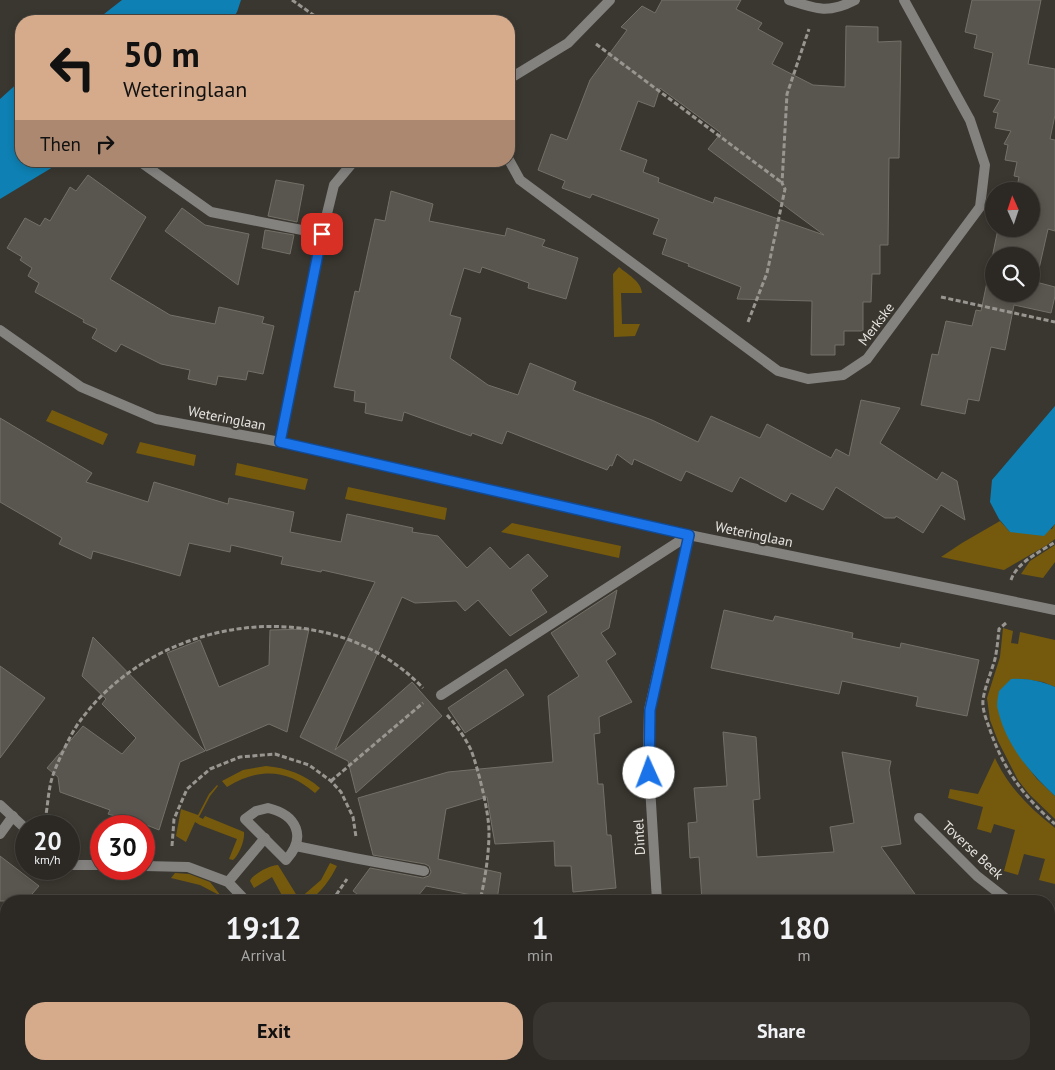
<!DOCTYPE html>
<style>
:root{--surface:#2c2924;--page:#383531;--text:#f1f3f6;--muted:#a6a6a6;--line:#484541;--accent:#d6ab8b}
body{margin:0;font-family:"PT Sans",sans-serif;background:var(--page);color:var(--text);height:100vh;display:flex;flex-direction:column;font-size:19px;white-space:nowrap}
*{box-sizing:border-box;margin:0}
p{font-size:16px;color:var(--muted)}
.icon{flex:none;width:28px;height:28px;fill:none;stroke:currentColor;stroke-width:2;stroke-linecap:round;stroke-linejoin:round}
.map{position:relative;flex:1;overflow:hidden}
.details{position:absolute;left:0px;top:895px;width:1055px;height:175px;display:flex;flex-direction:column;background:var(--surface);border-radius:20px 20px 0 0;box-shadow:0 2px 8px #0003,0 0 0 1px var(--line)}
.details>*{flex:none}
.banner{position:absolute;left:15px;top:15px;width:500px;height:152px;border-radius:20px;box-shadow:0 2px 8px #0003,0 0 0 1px var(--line);background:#d6ab8b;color:#111;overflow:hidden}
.needle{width:32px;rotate:357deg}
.tools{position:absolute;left:985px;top:182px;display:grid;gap:10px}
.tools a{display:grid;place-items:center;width:55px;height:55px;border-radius:50%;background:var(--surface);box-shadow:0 2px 8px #0003,0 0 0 1px var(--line);font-size:25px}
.speed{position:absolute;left:15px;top:815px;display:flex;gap:10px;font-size:25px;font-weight:700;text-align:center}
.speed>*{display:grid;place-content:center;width:65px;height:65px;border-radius:50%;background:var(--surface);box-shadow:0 2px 8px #0003,0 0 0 1px var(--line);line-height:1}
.speed small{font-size:12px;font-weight:400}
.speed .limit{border:8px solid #d22;background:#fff;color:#111}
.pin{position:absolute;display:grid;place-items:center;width:42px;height:42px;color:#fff;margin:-21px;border-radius:10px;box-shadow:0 2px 8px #0006}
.me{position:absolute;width:55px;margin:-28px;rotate:358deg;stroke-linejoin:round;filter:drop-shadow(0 0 4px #0008)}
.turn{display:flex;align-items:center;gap:18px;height:105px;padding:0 25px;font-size:22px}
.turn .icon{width:65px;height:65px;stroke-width:2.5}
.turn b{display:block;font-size:35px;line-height:42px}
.then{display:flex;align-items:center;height:48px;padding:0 25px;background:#0003;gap:10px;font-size:19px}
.eta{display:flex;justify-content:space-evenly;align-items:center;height:85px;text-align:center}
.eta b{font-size:30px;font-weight:600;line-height:35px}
.action{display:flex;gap:10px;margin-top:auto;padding:10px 25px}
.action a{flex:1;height:58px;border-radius:20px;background:var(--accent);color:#111;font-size:20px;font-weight:600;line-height:58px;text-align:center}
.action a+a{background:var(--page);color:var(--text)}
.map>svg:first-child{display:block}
</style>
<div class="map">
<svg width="1055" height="1070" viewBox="0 0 1055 1070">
<rect width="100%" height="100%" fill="#3a3730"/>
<path fill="#755a0d" d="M619 267C627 274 641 281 642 293H621L622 324H640L635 336 614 337 613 274Z
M52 410 108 434 103 445 46 421Z
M140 442 196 455 194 466 136 453Z
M237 463 308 479 305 490 235 475Z
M348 487 447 508 445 520 345 499Z
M1000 521 1010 532 1052 529 1055 524V539L1047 545 1004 570 941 557 962 543Z
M512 523 621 546 619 558 501 532Z
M1055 545V562L1043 578 1021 574 1030 561Z
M1003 628 1013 631 1011 643 1018 644 1020 632 1055 640V687L1043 682 1023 679V761L1037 779 1055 796V819L1029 794 1018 780 998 741 990 720 987 698 1000 657Z
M995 758C1008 787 1030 808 1055 828V884L1039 880 1045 859 1024 854 1018 875 1004 871 1015 830 994 824 991 833 977 829 983 807 948 798 950 789 978 794Z
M266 766C287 768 304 774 320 788L315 793C287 768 258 768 227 787L222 781 243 770Z
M217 785 218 786 210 796 199 817 203 819 205 816 244 832C245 840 239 855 233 860L229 859 237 839 200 825 195 822 186 842 176 836 181 809 198 815 209 794Z
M330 863 337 866C330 880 322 891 309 901H285L272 877 254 888 250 881C253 874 270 865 278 865L299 899 321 880Z
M175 873 189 874 210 882 221 896 200 885 171 878Z"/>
<path fill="#0e80b3" d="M122 0H241L237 12 231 21H95Z
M21 80V161H63L0 199V99Z
M1055 406V524L1044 536 1010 532 999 519 990 502 992 480Z
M1011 679C1027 678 1041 681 1055 687V796C1030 773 1006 745 998 710 996 705 998 697 999 691Z"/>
<path fill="#59564f" stroke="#737068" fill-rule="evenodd" d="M662 0H741L736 9 762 23 758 29 783 43 772 64 813 85 845 87 846 26 878 27V42L901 41 899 158H889L888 245H880V274H872L871 302H863V331H844V345H835V355H811L812 301 737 299 741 287 688 266 689 264 662 254 667 239 653 234 659 219 592 194 590 198 562 188 565 181 538 170 551 134 567 140 590 80 627 30 621 27 642 6 655 13ZM660 88 721 133 708 149 824 235 715 197 713 203 658 182 659 178 643 172 647 160 620 150 638 101 654 107Z
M972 0H1041L1028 64 1055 69V115L1050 139 1055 140V231L1048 229 1036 282 1055 287V296L1051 313 1014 305 1005 350 991 347 979 401 968 399 965 414 921 405 932 354 938 355 946 321 972 326 976 310 981 311 998 229H1031V191H1016L1019 177 1014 176 1017 162 1005 160 1008 145 1004 144 1011 131 995 128 998 113 993 112 1000 100 984 96 993 53 974 48 977 35 965 32ZM994 256H1031V294H994Z
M88 175 146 217 110 279 170 315 215 324 219 307 264 317 262 323 274 326 263 374 248 371 246 380 218 376 216 385 188 379 190 370 161 364 121 344 116 352 92 338 97 329 83 322 84 320 35 292 39 283 28 276 32 268 20 260 22 257 7 248 25 218 40 226 45 218 50 221 70 187 76 191Z
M276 180 304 185 297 222 268 216Z
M391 191 433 204 429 221 505 236 507 228 545 240 542 246 578 258 566 299 528 288 529 283 482 267 480 273 464 268 450 315 461 318 450 358 488 385 518 395 530 363 576 382 573 390 652 420 698 442 711 416 760 438 767 424 831 458 836 449 849 456 861 400 900 408 880 443 937 480 942 472 957 481 965 520 941 505 923 533 896 516 895 518H885L836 487 823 510 791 493 786 502 740 477 732 492 686 471 681 481 634 459 632 465 617 454 612 466 610 465 607 470 507 431 502 444 472 433 471 436 404 412 402 421 365 413 366 403 354 401 355 391 334 387 355 291 359 292 375 219 385 221Z
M182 208 205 225 249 234 238 285 165 231Z
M265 230 294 235 290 254 262 248Z
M0 418 92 473 86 482 148 502 154 482 228 504 229 498 294 512 290 532 341 542 347 514 413 528 412 532 438 536 467 568 490 547 510 569 528 554 548 576 531 590 547 612 510 636 478 600 465 611 456 601 415 603 402 597 335 750 412 682 442 716 356 793 348 761 300 737 375 582 322 570 321 572 281 564 283 557 231 545 230 552 189 543 180 576 93 551 91 559 59 544 62 538 0 502Z
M617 590 609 628 601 633 616 654 606 661 632 702 599 717 600 733 594 734 598 784H603L607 835H611L616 888 573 892 571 866H555L554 841 495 844 487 797 446 809 438 859 501 873 497 900 426 886 414 901H366L353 891 370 868 423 878 429 876 431 872 429 866 425 864 373 855 358 798 448 772 553 762 548 696 579 676 551 633Z
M724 610 773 621 775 616 853 633 852 638 900 648 901 643 979 660 967 716 916 706 918 697 842 681 839 694 711 668Z
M309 629 287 732 269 724 206 751 167 653 200 640 219 687 269 665 270 630Z
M93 637 205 751 180 762 159 830 149 826H111L115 816 108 814 110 810 60 792 58 777 47 768 83 726 122 754 136 738 102 704 106 699 82 676Z
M0 666 45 698 0 758Z
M506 669 524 695 465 733 448 708Z
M723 732 756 737 760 799 753 800 757 857 834 852 830 827 854 823 842 752 891 761 889 770 901 844 881 847 920 901H702L699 857 690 858 688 823 697 822 694 788 727 786Z
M0 856 39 886 26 901H0Z"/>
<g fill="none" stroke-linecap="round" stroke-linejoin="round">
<path stroke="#999691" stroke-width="3" stroke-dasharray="5 2.5" stroke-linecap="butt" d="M292 0 322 21
M596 44 781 182
M941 297 1055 322
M748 322 767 273 785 189 782 183 787 94 809 29
M1011 580C1017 562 1040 552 1055 542
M1006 623 999 629C998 639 997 650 995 659 991 673 985 686 983 700 982 710 987 721 990 730 1004 770 1023 796 1055 824
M447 715C456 725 465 737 471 750 478 768 489 812 489 832 489 855 485 879 480 901
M331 781 423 703
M45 820C48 806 48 789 53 775 57 763 72 731 80 721 157 615 329 590 423 688
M172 846 174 819 187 789 210 769 240 757 275 754 309 765 331 781 341 792 353 817 356 837
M332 901 347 879"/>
<path stroke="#84827f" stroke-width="10" d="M139 161 211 212 322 234
M441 695 689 535
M268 808C297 815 307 837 286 860L245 819 256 811Z
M0 834 13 816
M296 846 354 858 424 871"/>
<path stroke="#84827f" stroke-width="10" d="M789 0C816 9 828 14 855 0
M509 79 568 43 610 0
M509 160 520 180 778 371 808 379 843 375 867 359 980 207 985 165 970 120 904 0
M0 330 81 387 156 419 280 442 689 535 1055 610
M280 442 322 234 334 185 354 161
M0 805 26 829
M919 818 977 876 1009 901
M69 862 73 865H101
M144 866 188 867 228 882 246 901
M228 882 265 838
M657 901 648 754 649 710 689 535
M1049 931 1055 936
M1049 966 1055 960
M304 1064V1070
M707 1064 718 1070
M610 1070 614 1064
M977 1070 981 1064"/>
</g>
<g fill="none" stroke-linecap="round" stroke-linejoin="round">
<g stroke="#114b97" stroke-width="12">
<path id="route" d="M322 234 280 442 689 535 650 710 649 773"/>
</g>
<use href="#route" stroke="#1a73e8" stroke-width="9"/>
</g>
<g text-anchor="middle" stroke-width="4.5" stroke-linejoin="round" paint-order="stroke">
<g font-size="14" fill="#e7e5e1" stroke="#3a3730">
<text transform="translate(876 324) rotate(-53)" y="5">Merkske</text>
<text transform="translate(227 418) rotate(11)" y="5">Weteringlaan</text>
<text transform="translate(754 534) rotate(12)" y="5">Weteringlaan</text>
<text transform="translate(639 837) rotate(-93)" y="5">Dintel</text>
<text transform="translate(973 850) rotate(43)" y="5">Toverse Beek</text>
</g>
</g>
</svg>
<div class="tools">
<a><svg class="needle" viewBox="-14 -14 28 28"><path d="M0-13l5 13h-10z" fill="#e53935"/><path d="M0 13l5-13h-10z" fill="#a6a6a6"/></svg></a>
<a><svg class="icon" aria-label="search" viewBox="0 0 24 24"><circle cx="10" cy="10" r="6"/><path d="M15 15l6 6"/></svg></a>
</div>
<div class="speed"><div>20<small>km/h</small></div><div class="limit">30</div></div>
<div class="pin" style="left:322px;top:234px;background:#d93025"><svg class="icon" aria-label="arrive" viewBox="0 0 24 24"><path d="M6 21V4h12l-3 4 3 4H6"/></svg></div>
<svg class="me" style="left:649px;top:773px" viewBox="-20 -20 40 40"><circle r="19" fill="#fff"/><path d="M0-13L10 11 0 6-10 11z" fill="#1a73e8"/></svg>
<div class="banner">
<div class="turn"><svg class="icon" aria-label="left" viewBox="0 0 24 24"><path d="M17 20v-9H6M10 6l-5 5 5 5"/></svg><div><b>50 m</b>Weteringlaan</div></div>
<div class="then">Then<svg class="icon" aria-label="right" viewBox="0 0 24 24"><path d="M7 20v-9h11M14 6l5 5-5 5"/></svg></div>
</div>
<section class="details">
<div class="eta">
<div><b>19:12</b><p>Arrival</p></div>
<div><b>1</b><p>min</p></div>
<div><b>180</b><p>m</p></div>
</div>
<div class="action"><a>Exit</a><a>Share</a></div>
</section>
</div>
